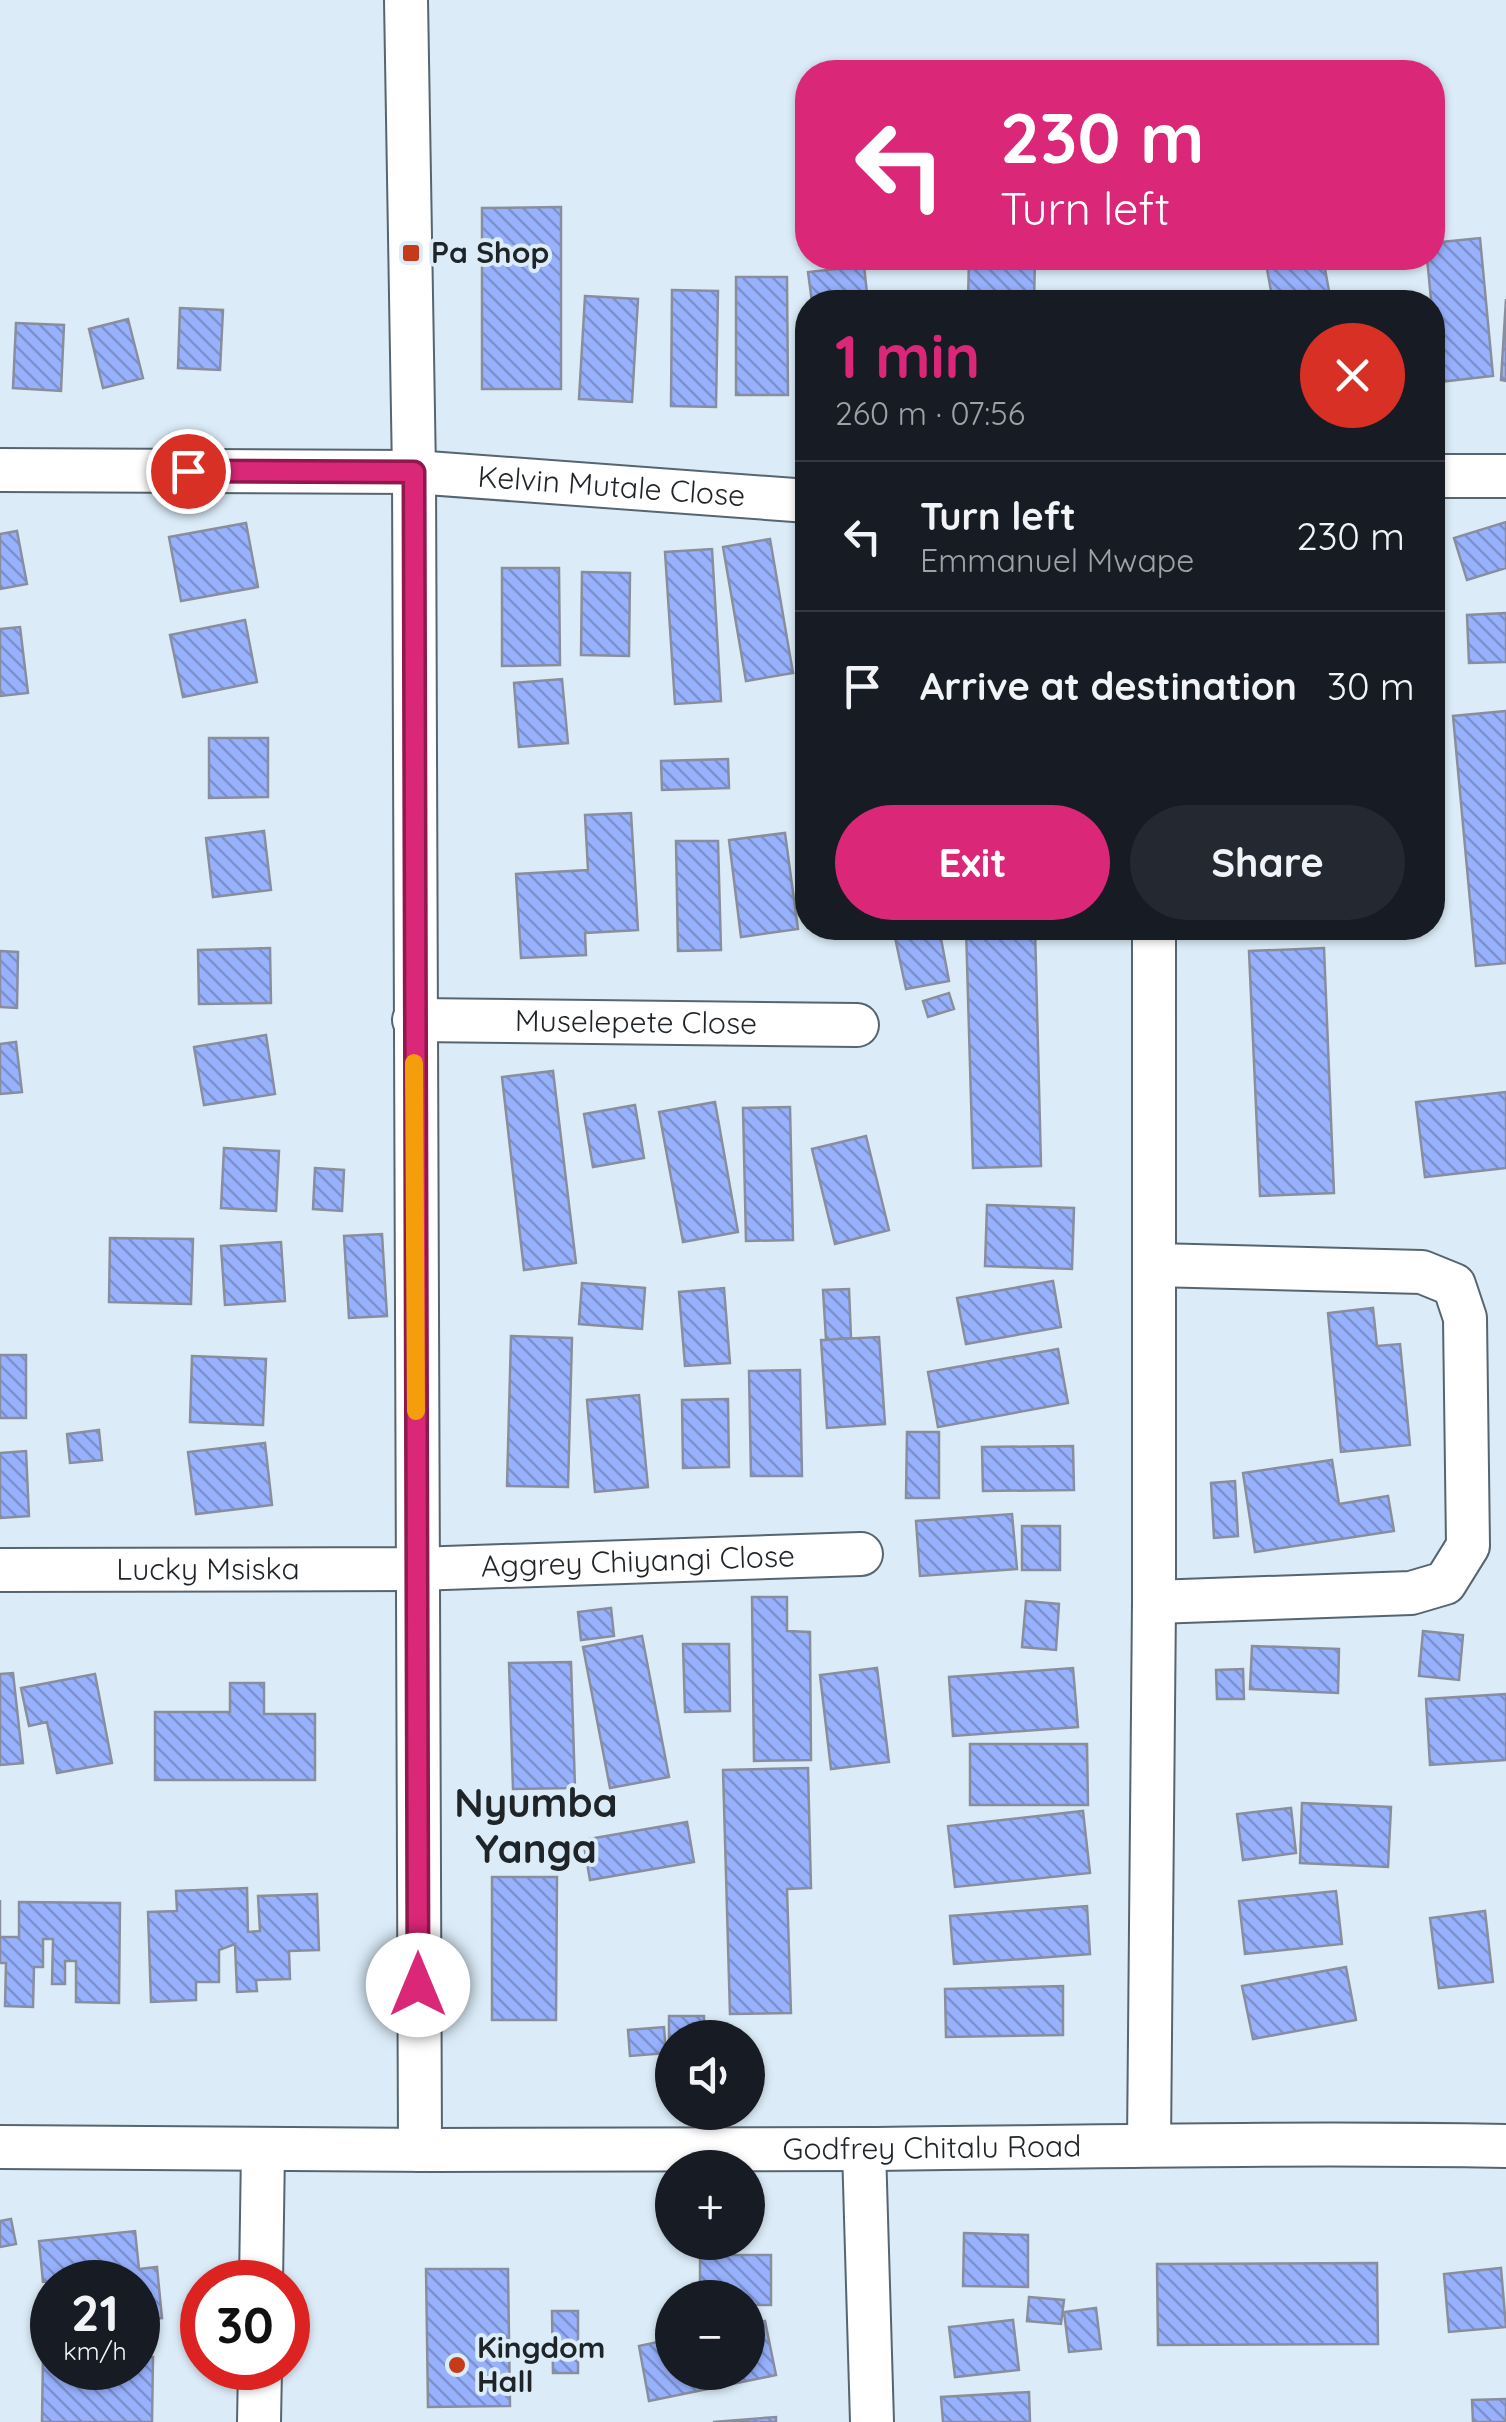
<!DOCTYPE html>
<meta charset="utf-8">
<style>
:root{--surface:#171b24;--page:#242831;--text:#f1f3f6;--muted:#9ea1a6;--line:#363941;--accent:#db2777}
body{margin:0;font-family:Quicksand,sans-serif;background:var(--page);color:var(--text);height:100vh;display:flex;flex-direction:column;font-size:38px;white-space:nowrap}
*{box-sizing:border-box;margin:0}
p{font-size:32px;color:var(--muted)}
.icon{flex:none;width:55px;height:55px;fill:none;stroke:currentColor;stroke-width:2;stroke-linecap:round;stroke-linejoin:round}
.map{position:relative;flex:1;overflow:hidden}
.side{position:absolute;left:795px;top:290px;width:650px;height:650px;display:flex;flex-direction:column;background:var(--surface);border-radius:40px;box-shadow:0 2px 8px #0004}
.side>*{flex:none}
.hud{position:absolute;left:795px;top:60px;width:650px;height:210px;border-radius:40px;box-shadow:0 2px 8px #0004;background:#db2777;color:#fff;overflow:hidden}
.buttons{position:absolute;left:655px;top:2020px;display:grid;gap:20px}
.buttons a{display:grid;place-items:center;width:110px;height:110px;border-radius:50%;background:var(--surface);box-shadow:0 2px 8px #0004;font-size:50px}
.speed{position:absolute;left:30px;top:2260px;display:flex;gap:20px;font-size:50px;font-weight:700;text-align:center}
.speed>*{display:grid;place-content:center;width:130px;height:130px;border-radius:50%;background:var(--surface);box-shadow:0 2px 8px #0004;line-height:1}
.speed small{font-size:25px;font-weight:400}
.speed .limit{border:15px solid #d22;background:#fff;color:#111}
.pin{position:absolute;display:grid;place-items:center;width:85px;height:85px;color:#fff;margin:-42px;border:5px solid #fff;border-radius:50%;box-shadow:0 2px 10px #0007}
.me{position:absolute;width:110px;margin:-55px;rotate:0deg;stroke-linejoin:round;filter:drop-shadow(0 0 8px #0008)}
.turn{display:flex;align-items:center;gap:35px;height:210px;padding:0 40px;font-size:45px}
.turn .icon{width:130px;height:130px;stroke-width:2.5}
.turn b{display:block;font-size:70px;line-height:85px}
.round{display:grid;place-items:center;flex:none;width:105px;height:105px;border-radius:52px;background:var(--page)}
.headline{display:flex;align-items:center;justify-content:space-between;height:170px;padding:0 40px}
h1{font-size:60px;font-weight:800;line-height:75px;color:var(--accent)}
.cta{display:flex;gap:20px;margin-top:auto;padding:20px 40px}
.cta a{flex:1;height:115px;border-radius:60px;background:var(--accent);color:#fff;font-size:40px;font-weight:800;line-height:115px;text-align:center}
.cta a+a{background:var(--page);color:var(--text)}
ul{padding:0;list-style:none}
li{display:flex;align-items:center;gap:30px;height:150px;padding:0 40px;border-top:2px solid var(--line)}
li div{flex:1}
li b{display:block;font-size:38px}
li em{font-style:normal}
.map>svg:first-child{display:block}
</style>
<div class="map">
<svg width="1506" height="2422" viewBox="0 0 1506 2422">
<defs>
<pattern id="building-back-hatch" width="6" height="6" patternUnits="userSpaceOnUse" patternTransform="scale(2.5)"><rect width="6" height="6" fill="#98b1fd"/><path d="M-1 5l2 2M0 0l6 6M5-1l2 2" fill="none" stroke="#7b90cd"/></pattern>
</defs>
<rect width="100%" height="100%" fill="#dbecf8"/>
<path fill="url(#building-back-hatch)" stroke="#898e9e" stroke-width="2.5" d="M561 207V389H482V208Z
M1480 238 1493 376 1439 382 1427 258H1432V243Z
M969 258H1035L1034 302H968Z
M1265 258H1323L1331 302H1273Z
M864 266 868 302H812L808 272Z
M736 277H787L788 395H736Z
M672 290 718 291 716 407 671 406Z
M1166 292 1168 302H1109V301Z
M1253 294 1254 302H1202V300Z
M585 296 638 299 632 402 579 399Z
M1506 299V381L1501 380Z
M180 308 223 310 220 370 178 368Z
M128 319 143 378 103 388 89 329Z
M16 323 64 325 61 391 13 388Z
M1506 522V568L1467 580 1454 538Z
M246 523 258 587 181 601 169 537Z
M17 531 27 584 0 589V534Z
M770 539 793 673 746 681 723 547Z
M712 549 721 701 675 704 665 552Z
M502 568H559L560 665 502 666Z
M582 572 630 573 629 656 581 655Z
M1506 613V662L1469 663 1467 615Z
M245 620 257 682 183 697 170 635Z
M20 627 28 693 0 696V629Z
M562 679 568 743 519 747 514 683Z
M1506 711V963L1476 966 1453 716Z
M209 738H268V797L209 798Z
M728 759 729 788 662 790 661 761Z
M631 813 638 930 585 933 586 955 521 958 516 874 588 870 585 815Z
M264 831 271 890 213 897 206 838Z
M785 833 798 929 741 937 729 840Z
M676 841H718L721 950 678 951Z
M893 928H939L949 981 906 989Z
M966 928H1035L1041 1166 973 1168Z
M270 948 271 1003 199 1004 198 950Z
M1324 948 1334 1193 1260 1196 1249 951Z
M0 951 18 952 17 1008 0 1007Z
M949 993 954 1009 928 1017 923 1001Z
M266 1035 275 1094 204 1105 194 1047Z
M16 1042 22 1092 0 1094V1044Z
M553 1071 576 1263 524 1270 502 1077Z
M1506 1092V1168L1425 1177 1416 1102Z
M715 1102 738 1232 683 1242 659 1112Z
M635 1105 644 1158 593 1167 584 1114Z
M790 1107 793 1240 746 1241 743 1108Z
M866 1136 889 1230 835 1244 812 1149Z
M224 1148 279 1151 276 1211 221 1208Z
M315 1168 344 1170 342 1211 313 1209Z
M987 1205 1074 1208 1072 1269 985 1266Z
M382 1234 387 1316 349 1318 344 1236Z
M110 1238 193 1239 191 1304 109 1302Z
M281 1242 285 1301 225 1305 221 1246Z
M1053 1281 1061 1327 966 1344 957 1298Z
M582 1283 645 1288 642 1329 579 1324Z
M724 1288 730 1363 685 1366 679 1292Z
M849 1289 851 1338 826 1340 823 1290Z
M1373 1308 1377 1346 1400 1344 1410 1445 1341 1452 1328 1313Z
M511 1336 572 1338 568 1487 507 1486Z
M879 1337 885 1424 827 1428 821 1340Z
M1058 1349 1068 1403 938 1427 928 1372Z
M0 1355H26V1418H0Z
M192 1356 266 1359 263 1425 190 1422Z
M800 1370 802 1476H751L749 1371Z
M639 1395 648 1487 595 1492 587 1400Z
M728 1399 729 1467 683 1468 682 1400Z
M99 1430 102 1460 70 1463 67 1434Z
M907 1432H939V1498H906Z
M265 1443 272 1505 196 1514 188 1452Z
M1073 1446 1074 1490 983 1491 982 1447Z
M26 1451 29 1516 0 1518V1453Z
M1332 1460 1339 1504 1388 1496 1394 1531 1255 1552 1243 1473Z
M1235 1481 1238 1536 1214 1538 1211 1483Z
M1012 1514 1017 1569 920 1576 916 1521Z
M1022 1526H1060V1570H1022Z
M752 1597H787V1631L810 1632 811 1760 754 1761Z
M1026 1601 1059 1604 1056 1650 1022 1647Z
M611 1608 614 1636 581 1640 578 1612Z
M1423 1631 1463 1635 1459 1680 1419 1676Z
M642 1636 669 1777 610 1788 583 1647Z
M683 1644H729L730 1711 685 1712Z
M1252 1646 1339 1649 1338 1693 1250 1689Z
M571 1662 575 1788 513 1789 509 1663Z
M877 1668 889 1762 831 1769 820 1675Z
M1073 1668 1078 1727 953 1736 949 1677Z
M1243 1669 1244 1699H1217L1216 1670Z
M13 1673 23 1763 0 1765V1674Z
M95 1674 112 1763 57 1773 47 1722 29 1726 21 1688Z
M230 1683H264V1714H315V1780H155V1712H230Z
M1506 1694V1760L1430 1765 1426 1699Z
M970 1744H1087L1088 1805H970Z
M808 1768 811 1888 787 1889 791 2013 730 2014 723 1770Z
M1302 1803 1391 1807 1388 1867 1300 1863Z
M1291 1808 1296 1853 1243 1860 1237 1814Z
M1083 1811 1090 1873 955 1887 948 1826Z
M687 1822 694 1862 590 1880 583 1840Z
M492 1877H557L556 2020H492Z
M247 1888 248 1932 260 1931 258 1896 317 1894 319 1950 289 1951 290 1979 256 1980 257 1991 237 1992 235 1944 219 1950V1982H196V2000L151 2002 148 1912 177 1911 176 1891Z
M1336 1891 1342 1944 1245 1954 1239 1901Z
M0 1900V1937H19V1902L120 1903 119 2003 76 2002V1961H65V1984H52L53 1939H43V1967H34L33 2007 5 2006 6 1963H0Z
M1087 1906 1090 1954 954 1964 950 1916Z
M1485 1911 1493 1982 1439 1988 1430 1918Z
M1346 1967 1356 2020 1253 2039 1242 1986Z
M1063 1986V2035L946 2037 945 1989Z
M669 2016H704V2038H672V2056H669Z
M664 2027 666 2053 630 2056 628 2030Z
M11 2219 16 2244 0 2247V2221Z
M135 2231 139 2269 157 2267 162 2318 138 2320V2282H70L69 2280 43 2282 39 2241Z
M964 2233 1028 2235V2287L963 2286Z
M700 2255H771V2305H748V2298H700Z
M1377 2263 1378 2344 1158 2345 1157 2264Z
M1501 2268 1506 2327 1449 2332 1444 2274Z
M426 2269H508L510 2406 428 2407Z
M1029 2297 1064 2300 1061 2324 1027 2321Z
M1096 2308 1101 2349 1069 2352 1064 2312Z
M552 2311H578V2373H553Z
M1013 2320 1019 2370 955 2377 949 2327Z
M765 2321 776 2375 649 2401 639 2346 672 2339V2372H748V2324Z
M43 2356H52V2368H138V2357H153L152 2422H42Z
M1029 2392 1030 2422H943L941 2397Z
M1506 2399V2422H1473L1472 2400Z
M776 2417V2422H713Z"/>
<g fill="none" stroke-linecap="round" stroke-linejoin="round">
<g stroke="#576570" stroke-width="46">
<g id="minor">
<path d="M406 0 414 472 420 2150"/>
<path id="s1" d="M0 470 414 472 808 501"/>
<path d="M1432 476H1506"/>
<path id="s2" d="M414 1020 857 1025"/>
<path id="s3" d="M0 1570 416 1569 861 1554"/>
<path d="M1154 1602 1411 1593 1445 1583 1468 1546 1465 1318 1454 1285 1422 1272 1155 1265"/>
<path d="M1149 2145 1154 1602V928"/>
<path id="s4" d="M0 2147C288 2150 575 2151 863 2149 1077 2147 1291 2142 1506 2146"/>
<path d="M864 2149 872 2422"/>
<path d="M261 2282 263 2150"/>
<path d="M259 2422 260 2368"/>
</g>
</g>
<use href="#minor" stroke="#fff" stroke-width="42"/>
</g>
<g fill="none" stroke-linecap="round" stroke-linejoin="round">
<g stroke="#8e194d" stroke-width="25">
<path id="route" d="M188 471 414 472 418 1985"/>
</g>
<use href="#route" stroke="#db2777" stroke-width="18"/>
<path stroke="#f59e0b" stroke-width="18" d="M414 1063 416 1411"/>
</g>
<g fill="#c53b1a" stroke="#dbecf8" stroke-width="4">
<rect x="401" y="243" width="20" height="20" rx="5"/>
<circle cx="457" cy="2365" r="10"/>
</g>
<g text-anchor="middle" stroke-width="8" stroke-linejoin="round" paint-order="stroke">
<g font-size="30" font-weight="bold" fill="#1e2428" stroke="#dbecf8" text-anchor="start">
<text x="431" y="263">Pa Shop</text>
<text x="477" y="2358">Kingdom<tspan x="477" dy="34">Hall</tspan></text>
</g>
<g font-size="30" fill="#1e2428" stroke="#dbecf8">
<text dy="10" stroke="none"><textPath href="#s1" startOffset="612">Kelvin Mutale Close</textPath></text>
<text dy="10" stroke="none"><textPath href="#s2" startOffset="222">Muselepete Close</textPath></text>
<text dy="10" stroke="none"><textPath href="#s3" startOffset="638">Aggrey Chiyangi Close</textPath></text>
<text dy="10" stroke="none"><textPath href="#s3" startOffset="208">Lucky Msiska</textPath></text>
<text dy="10" stroke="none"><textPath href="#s4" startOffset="932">Godfrey Chitalu Road</textPath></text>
</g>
<g font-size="40" font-weight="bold" fill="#1e2428" stroke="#dbecf8">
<text x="536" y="1817">Nyumba<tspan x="536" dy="46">Yanga</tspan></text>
</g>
</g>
</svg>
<div class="buttons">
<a><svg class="icon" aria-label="sound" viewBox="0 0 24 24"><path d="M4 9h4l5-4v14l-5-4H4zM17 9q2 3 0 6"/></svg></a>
<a>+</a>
<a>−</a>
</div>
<div class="speed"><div>21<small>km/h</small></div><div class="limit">30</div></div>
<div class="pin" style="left:188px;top:471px;background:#d93025"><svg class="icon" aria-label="arrive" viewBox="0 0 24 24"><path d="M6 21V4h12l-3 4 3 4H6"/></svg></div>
<svg class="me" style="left:418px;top:1985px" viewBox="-20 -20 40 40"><circle r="19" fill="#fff"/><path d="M0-13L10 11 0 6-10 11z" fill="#db2777"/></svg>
<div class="hud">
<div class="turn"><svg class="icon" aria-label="left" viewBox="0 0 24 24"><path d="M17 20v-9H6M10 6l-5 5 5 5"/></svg><div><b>230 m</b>Turn left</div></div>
</div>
<section class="side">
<div class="headline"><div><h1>1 min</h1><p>260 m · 07:56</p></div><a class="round" style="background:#d93025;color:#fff"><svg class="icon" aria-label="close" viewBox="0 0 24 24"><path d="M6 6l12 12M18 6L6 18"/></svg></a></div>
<ul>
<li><svg class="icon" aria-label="left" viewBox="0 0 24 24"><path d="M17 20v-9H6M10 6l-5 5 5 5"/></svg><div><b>Turn left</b><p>Emmanuel Mwape</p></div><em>230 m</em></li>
<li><svg class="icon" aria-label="arrive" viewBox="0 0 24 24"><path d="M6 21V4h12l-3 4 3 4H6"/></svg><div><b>Arrive at destination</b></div><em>30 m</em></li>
</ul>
<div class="cta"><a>Exit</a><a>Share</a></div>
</section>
</div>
